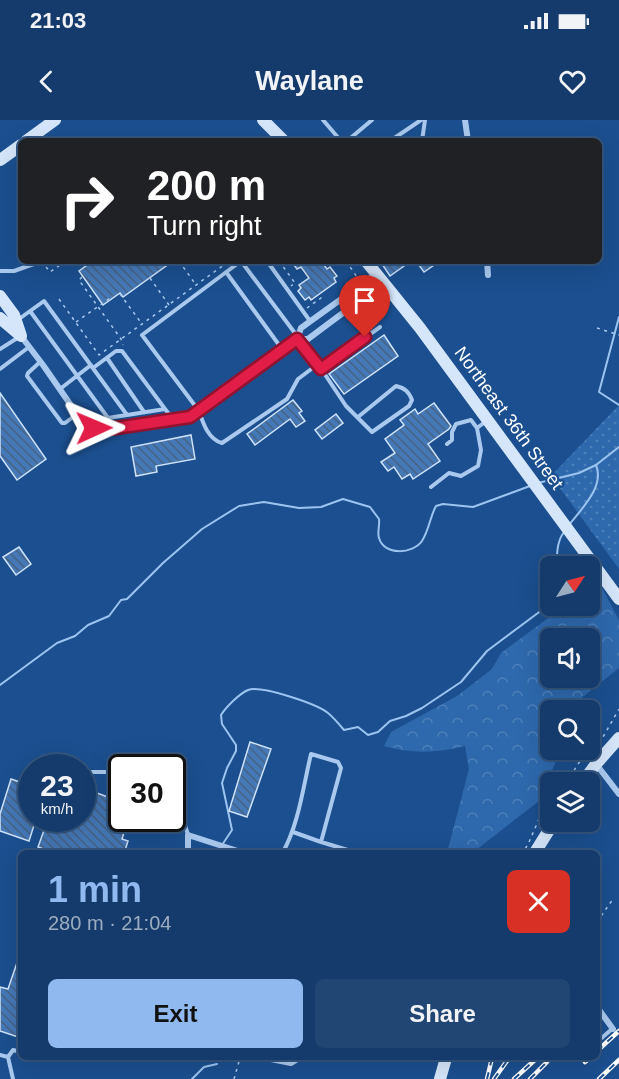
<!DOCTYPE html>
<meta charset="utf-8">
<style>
:root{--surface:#143b6b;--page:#214673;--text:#f1f3f6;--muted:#9dadc1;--line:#33557e;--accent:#90b9f0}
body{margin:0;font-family:Arial,sans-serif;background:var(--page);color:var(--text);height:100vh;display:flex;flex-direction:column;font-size:22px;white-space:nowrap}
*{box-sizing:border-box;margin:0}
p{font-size:20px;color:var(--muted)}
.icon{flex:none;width:33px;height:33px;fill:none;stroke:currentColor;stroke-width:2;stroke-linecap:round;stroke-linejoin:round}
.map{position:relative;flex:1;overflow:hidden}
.details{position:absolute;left:18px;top:730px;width:582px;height:210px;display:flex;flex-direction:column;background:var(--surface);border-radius:9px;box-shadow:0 6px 24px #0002,0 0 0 2px var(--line)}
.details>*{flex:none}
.guide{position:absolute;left:18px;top:18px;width:584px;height:126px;border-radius:9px;box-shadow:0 6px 24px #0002,0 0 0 2px var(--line);background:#202124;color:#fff;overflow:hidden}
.needle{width:39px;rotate:54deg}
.tools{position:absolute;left:540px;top:436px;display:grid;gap:12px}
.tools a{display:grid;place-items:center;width:60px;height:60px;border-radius:9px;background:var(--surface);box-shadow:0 6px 24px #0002,0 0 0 2px var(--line);font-size:30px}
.speed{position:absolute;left:18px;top:634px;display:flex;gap:12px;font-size:30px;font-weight:700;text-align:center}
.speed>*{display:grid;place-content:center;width:78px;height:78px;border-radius:50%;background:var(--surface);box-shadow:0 6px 24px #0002,0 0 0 2px var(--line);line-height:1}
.speed small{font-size:15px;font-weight:400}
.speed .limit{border:3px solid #111;border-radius:9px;background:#fff;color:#111}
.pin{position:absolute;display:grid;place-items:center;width:51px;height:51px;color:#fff;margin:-62px -26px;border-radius:50% 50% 50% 0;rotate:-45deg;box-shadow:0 0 6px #0007}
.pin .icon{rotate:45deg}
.me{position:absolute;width:66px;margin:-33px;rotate:89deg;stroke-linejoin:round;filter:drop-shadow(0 0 4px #0008)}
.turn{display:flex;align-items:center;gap:21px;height:126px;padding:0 30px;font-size:27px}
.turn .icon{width:78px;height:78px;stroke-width:2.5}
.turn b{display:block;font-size:42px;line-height:51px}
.round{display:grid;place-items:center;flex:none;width:63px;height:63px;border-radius:9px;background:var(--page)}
.head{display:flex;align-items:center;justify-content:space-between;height:102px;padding:0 30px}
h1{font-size:36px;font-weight:700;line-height:45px;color:var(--accent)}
.cta{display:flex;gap:12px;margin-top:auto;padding:12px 30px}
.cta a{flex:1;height:69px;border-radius:9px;background:var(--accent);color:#111;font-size:24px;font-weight:700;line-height:69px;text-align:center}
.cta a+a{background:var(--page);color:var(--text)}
.status{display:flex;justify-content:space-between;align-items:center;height:42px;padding:0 30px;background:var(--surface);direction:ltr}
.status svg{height:16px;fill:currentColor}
header{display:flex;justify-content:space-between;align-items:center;height:78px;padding:0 30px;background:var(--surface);font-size:27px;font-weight:700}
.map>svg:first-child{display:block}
</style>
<div class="status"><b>21:03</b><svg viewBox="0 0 49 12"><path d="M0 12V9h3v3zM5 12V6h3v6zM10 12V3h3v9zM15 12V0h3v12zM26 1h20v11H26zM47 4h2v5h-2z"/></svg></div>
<header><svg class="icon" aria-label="back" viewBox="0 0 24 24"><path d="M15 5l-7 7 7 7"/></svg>Waylane<svg class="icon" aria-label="heart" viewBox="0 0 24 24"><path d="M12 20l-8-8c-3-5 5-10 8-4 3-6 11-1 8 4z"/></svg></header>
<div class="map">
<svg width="619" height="959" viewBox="0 0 619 959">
<defs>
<pattern id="grass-dots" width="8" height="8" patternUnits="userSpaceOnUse" patternTransform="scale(1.5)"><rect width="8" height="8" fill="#2e69ad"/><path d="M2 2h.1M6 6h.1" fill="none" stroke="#4d80b9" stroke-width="1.8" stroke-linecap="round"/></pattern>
<pattern id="forest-crowns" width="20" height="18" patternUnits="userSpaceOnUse" patternTransform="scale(1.5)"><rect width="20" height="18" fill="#2e69ad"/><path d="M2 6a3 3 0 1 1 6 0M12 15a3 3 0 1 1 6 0" fill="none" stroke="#4d80b9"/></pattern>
<pattern id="building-back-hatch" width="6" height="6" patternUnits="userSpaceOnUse" patternTransform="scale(1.5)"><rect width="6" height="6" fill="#4478b7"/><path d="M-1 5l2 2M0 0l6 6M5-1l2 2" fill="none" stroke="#486282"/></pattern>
</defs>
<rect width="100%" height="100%" fill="#1b4f8f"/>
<path fill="url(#grass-dots)" d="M619 285V449L551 356Z"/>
<path fill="url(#forest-crowns)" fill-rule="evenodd" d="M590 451 602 468 619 500V548L565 591H550V630H556L557 639 539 681 476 730 469 733H447L469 649 465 626C437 633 412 634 384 626L391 612 457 576 492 549 501 533 555 493 560 486H590ZM550 519H590V558H550Z"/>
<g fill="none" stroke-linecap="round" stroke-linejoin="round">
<path stroke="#9cc4f0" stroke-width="2" d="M619 197 599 272 619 285
M538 363 579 353 596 345 619 327
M569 405C581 389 605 367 596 345
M558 447C556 436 557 421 564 412
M0 565 57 523 75 516 88 505 109 496 121 480 127 479 163 443 202 409 239 386 264 382 299 388 321 387 343 379 370 387 379 399C380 405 377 412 379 418 384 436 413 434 422 421 429 410 430 397 436 386L443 384 473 387 530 366
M218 734 220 728 232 710 222 663 227 648 236 631V625L222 604 221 595C226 587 239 574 248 570 261 565 317 584 328 593 334 598 339 604 344 610L358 607 368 615 378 612 390 601 406 596 422 588 461 562 487 531 550 484
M192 959 204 947 217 944"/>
</g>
<path fill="url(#building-back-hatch)" stroke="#cfe3fa" stroke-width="1.5" d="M93 141H173L123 177 120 173 103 185 79 151Z
M291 141H321L327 149 330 147 337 156 334 158 336 162 311 180 309 177 305 180 298 171 301 168 299 165 309 158 301 147 297 149Z
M380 141H411L390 156Z
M416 141H440L424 152Z
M384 215 398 236 344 274 329 254Z
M0 273 46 339 17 360 0 336Z
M293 280 302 291 299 293 305 301 296 307 290 299 255 325 247 314Z
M434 283 451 306 449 309 428 324 440 341 413 359 410 354 402 359 394 347 388 351 381 342 395 333 385 319 404 305 400 300 415 289 418 294Z
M336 294 343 303 322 319 315 310Z
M191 315 195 339 156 346 157 352 136 356 131 327Z
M19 427 31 444 16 455 3 437Z
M250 622 271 629 247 697 229 691Z
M11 659 32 666V699H36L29 721 0 711V694Z
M94 672 122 682V699H132L129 707 126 706 122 719 128 721 124 734H57L38 727 48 699H82V682L89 684Z
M20 834 21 865 17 878 21 879V918L0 911V867L8 869Z"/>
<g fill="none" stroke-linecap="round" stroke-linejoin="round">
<path stroke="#a9c9ee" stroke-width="1.5" stroke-dasharray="3 4.5" stroke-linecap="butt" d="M179 141 196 165
M279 141 295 163 291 166
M346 141 357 157
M46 147 50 152 66 141
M82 157 79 160 121 219 123 225
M150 158 169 185
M120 174 142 204
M59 179 99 235 228 142
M307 188 321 178 319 176
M76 202 113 176
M597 208 619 215
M566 663 580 641 599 624 619 589
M529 722 543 690 550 680
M521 734 527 726
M597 802 613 779
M234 959 240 938"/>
<path stroke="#a9c9ee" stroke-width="4" d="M323 0 341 21
M347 21 372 0
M390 21 421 0
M422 21 425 0
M241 141 142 215 199 291C203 303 208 319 222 323L287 279 298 259 318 244
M241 141 318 244 346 286 372 312 409 286 412 280C409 272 405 268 396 266L358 297
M267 141 310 201
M0 151H14L42 141
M226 152 282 229
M30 191 108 298 165 289 173 299
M19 199 44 181 127 295
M0 229 19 217
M107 238 144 292
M40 242 28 253 27 256 62 303H65L77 294
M93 248 116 231H122L165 289
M0 249 29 227
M321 249 380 207
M60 269 91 245
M447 324 452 320V312L456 304 471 300 477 308
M431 367 449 353 461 356 478 346 481 330 477 308 485 302
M48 643 62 648
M82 652H122
M172 655C188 670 181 683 184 701 185 706 187 711 188 715
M321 722 361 734
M282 734C299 704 303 667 311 634L338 642 341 648 321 722 293 712
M597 922 612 909
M0 935 8 937 13 959
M8 937 13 930 21 932
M38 938 46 940"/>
<path stroke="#a9c9ee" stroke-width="6" d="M465 0 468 21
M487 141 488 155
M21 216 43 245 77 294 95 308 109 309 191 297 297 219 301 208 376 154
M297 219H308L383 163
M596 644 619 674
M188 734V715L247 734
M597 887 613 909
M266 938 291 943 299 938"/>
<path stroke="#d6e6fa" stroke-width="12" d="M263 0 284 21
M26 21 55 0
M0 40 21 25
M366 141 420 208 619 479
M0 176 14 195 21 216
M0 198 21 216
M582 663 596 644 619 618
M534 734 554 702
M440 959 446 938"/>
<g stroke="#fff" stroke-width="4.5">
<path id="rail" d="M597 931 619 911
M585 942 590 938
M487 959 492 938
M494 959 509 938
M514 959 537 938
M530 959 547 942
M599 959 619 940"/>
</g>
<use href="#rail" stroke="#1b4f8f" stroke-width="2" stroke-dasharray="7" stroke-linecap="butt"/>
</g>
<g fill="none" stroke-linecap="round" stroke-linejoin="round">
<g stroke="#92132f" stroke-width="15">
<path id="route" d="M94 308 109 309 190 297 297 219 321 249 365 217"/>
</g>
<use href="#route" stroke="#e11d48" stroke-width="10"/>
</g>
<g text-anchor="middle" stroke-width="4.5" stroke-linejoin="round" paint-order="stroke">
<g font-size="18" fill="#fff" stroke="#1b4f8f">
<text transform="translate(509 298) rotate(54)" y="6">Northeast 36th Street</text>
</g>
</g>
</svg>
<div class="tools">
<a><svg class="needle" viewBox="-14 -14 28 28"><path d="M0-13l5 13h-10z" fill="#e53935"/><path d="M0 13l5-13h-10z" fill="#9dadc1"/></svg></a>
<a><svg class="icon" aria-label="sound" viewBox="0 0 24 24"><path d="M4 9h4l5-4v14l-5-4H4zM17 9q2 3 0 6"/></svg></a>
<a><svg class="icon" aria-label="search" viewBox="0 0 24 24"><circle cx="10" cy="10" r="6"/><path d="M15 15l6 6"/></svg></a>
<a><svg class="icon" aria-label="layers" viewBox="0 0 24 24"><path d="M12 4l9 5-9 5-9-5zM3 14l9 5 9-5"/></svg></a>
</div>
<div class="speed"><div>23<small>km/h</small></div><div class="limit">30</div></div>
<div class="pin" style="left:365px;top:217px;background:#d93025"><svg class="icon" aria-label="arrive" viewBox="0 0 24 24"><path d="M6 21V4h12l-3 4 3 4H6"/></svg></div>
<svg class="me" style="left:94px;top:308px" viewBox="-20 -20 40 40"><path d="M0-17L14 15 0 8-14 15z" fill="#e11d48" stroke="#fff" stroke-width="4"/></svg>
<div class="guide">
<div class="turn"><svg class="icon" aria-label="right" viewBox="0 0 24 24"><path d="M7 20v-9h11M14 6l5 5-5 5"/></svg><div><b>200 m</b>Turn right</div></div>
</div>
<section class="details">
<div class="head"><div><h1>1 min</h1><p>280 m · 21:04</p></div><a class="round" style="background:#d93025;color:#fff"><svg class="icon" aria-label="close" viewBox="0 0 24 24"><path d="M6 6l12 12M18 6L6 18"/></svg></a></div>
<div class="cta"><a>Exit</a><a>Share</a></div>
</section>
</div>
